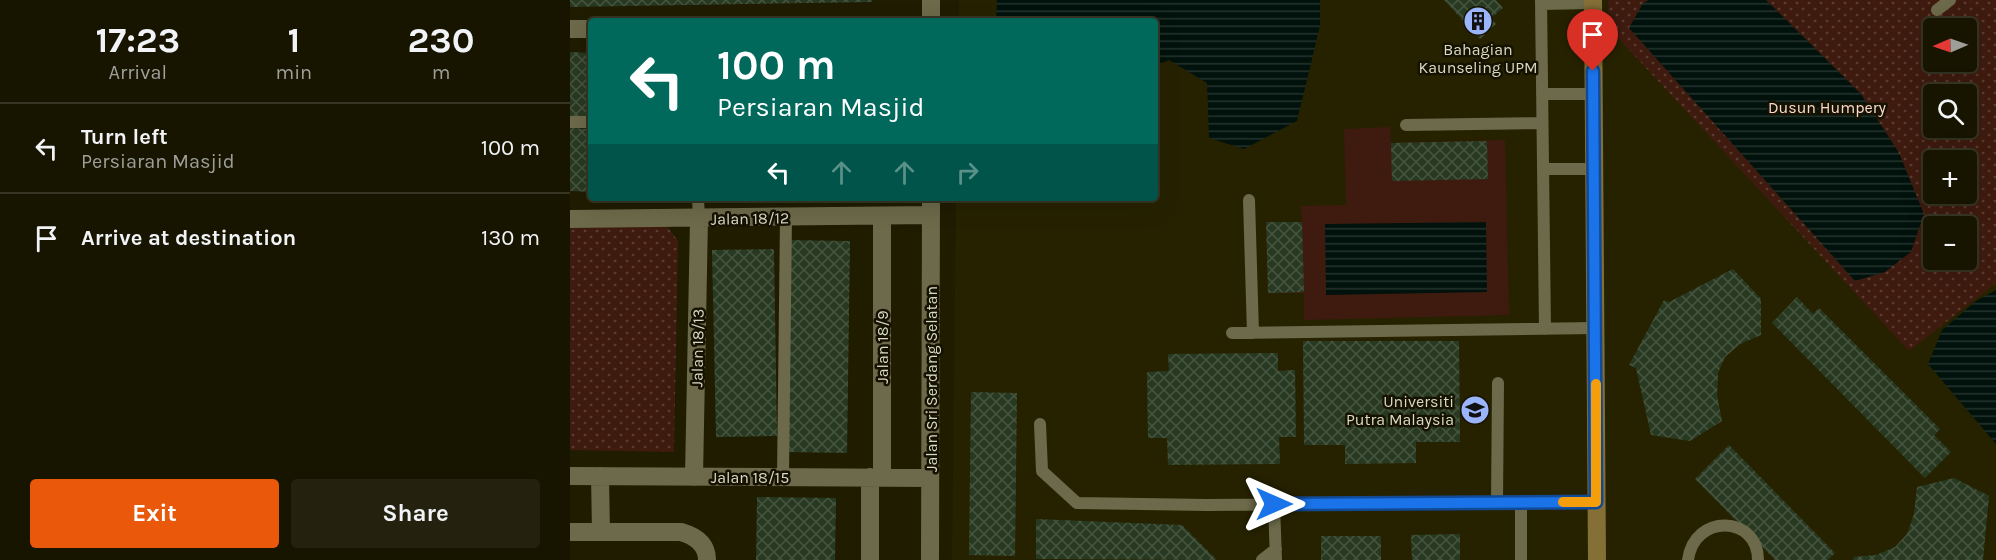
<!DOCTYPE html>
<meta charset="utf-8">
<style>
:root{--surface:#171500;--page:#24220f;--text:#f1f3f6;--muted:#9e9f99;--line:#363422;--accent:#ea580c}
body{margin:0;font-family:Karla,sans-serif;background:var(--page);color:var(--text);height:100vh;display:flex;flex-direction:column;font-size:22px;white-space:nowrap}
*{box-sizing:border-box;margin:0}
p{font-size:20px;color:var(--muted)}
.icon{flex:none;width:33px;height:33px;fill:none;stroke:currentColor;stroke-width:2;stroke-linecap:round;stroke-linejoin:round}
.map{position:relative;flex:1;overflow:hidden}
.drawer{display:flex;flex-direction:column;background:var(--surface);width:570px}
.drawer>*{flex:none}
.top-card{position:absolute;left:18px;top:18px;width:570px;height:183px;border-radius:6px;box-shadow:0 6px 24px #0002,0 0 0 2px var(--line);background:#00695c;color:#fff;overflow:hidden}
.needle{width:39px;rotate:268deg}
.tools{position:absolute;left:1353px;top:18px;display:grid;gap:12px}
.tools a{display:grid;place-items:center;width:54px;height:54px;border-radius:6px;background:var(--surface);box-shadow:0 6px 24px #0002,0 0 0 2px var(--line);font-size:30px}
.pin{position:absolute;display:grid;place-items:center;width:51px;height:51px;color:#fff;margin:-62px -26px;border-radius:50% 50% 50% 0;rotate:-45deg;box-shadow:0 0 6px #0007}
.pin .icon{rotate:45deg}
.me{position:absolute;width:66px;margin:-33px;rotate:90deg;stroke-linejoin:round;filter:drop-shadow(0 0 4px #0008)}
.turn{display:flex;align-items:center;gap:21px;height:126px;padding:0 30px;font-size:27px}
.turn .icon{width:78px;height:78px;stroke-width:2.5}
.turn b{display:block;font-size:42px;line-height:51px}
.lanes{display:flex;align-items:center;height:57px;padding:0 30px;background:#0003;justify-content:center;gap:30px;direction:ltr}
.lanes .off{opacity:.35}
.eta{display:flex;justify-content:space-evenly;align-items:center;height:102px;text-align:center}
.eta b{font-size:36px;font-weight:700;line-height:42px}
.primary-button{display:flex;gap:12px;margin-top:auto;padding:12px 30px}
.primary-button a{flex:1;height:69px;border-radius:6px;background:var(--accent);color:#fff;font-size:24px;font-weight:700;line-height:69px;text-align:center}
.primary-button a+a{background:var(--page);color:var(--text)}
ul{padding:0;list-style:none}
li{display:flex;align-items:center;gap:18px;height:90px;padding:0 30px;border-top:2px solid var(--line)}
li div{flex:1}
li b{display:block;font-size:22px}
li em{font-style:normal}
main{display:flex;flex:1;min-height:0}
.map>svg:first-child{display:block}
</style>
<main>
<section class="drawer">
<div class="eta">
<div><b>17:23</b><p>Arrival</p></div>
<div><b>1</b><p>min</p></div>
<div><b>230</b><p>m</p></div>
</div>
<ul>
<li><svg class="icon" aria-label="left" viewBox="0 0 24 24"><path d="M17 20v-9H6M10 6l-5 5 5 5"/></svg><div><b>Turn left</b><p>Persiaran Masjid</p></div><em>100 m</em></li>
<li><svg class="icon" aria-label="arrive" viewBox="0 0 24 24"><path d="M6 21V4h12l-3 4 3 4H6"/></svg><div><b>Arrive at destination</b></div><em>130 m</em></li>
</ul>
<div class="primary-button"><a>Exit</a><a>Share</a></div>
</section>
<div class="map">
<svg width="1426" height="560" viewBox="0 0 1426 560">
<defs>
<pattern id="park-dots" width="8" height="8" patternUnits="userSpaceOnUse" patternTransform="scale(1.5)"><rect width="8" height="8" fill="#3f1b0f"/><path d="M2 2h.1M6 6h.1" fill="none" stroke="#5a3c30" stroke-width="1.8" stroke-linecap="round"/></pattern>
<pattern id="water-rules" width="6" height="5" patternUnits="userSpaceOnUse" patternTransform="scale(1.5)"><rect width="6" height="5" fill="#01110b"/><path d="M0 2.5h6" fill="none" stroke="#25332d"/></pattern>
<pattern id="building-cross-hatch" width="8" height="8" patternUnits="userSpaceOnUse" patternTransform="scale(1.5)"><rect width="8" height="8" fill="#283921"/><path d="M0 0l8 8M0 8l8-8" fill="none" stroke="#475540"/></pattern>
</defs>
<rect width="100%" height="100%" fill="#1f1c00"/>
<path fill="#262200" fill-rule="evenodd" d="M389 0H1426V560H382L386 198H585V21H389ZM1364 28H1396V62H1364ZM1364 94H1396V128H1364ZM1364 160H1396V194H1364ZM1364 226H1396V260H1364Z"/>
<path fill="#3f1b0f" d="M820 127 821 143 935 140 939 315 734 320V293H698L696 222H732L731 206 776 205 774 129Z"/>
<path fill="url(#park-dots)" fill-rule="evenodd" d="M1038 0H1426V283L1339 351 1038 27ZM1364 28H1396V62H1364ZM1364 94H1396V128H1364ZM1364 160H1396V194H1364ZM1364 226H1396V260H1364Z
M97 226 108 241 104 452 0 450V227Z"/>
<path fill="url(#water-rules)" d="M427 0H750V26L727 121 674 149 639 138 637 83 599 60 585 66V21H426Z
M1079 0H1196L1291 94 1329 153 1354 214 1341 252 1315 272 1285 281 1059 28 1073 3Z
M916 222 917 292 756 295 755 224Z
M1426 290V444L1358 364 1372 330 1406 301Z"/>
<path fill="url(#building-cross-hatch)" d="M0 0H301L302 2 0 7Z
M874 0H926L933 8 921 18 926 24 910 39Z
M0 52 21 53V118H0Z
M0 128 21 129V192L0 191Z
M917 141 918 179 822 181 821 143Z
M696 222H732L734 292 698 293Z
M219 240 280 241 277 453 216 452Z
M204 249 207 436 146 437 142 250Z
M1163 269 1191 299V335L1170 344 1155 357 1148 373 1147 395 1152 421 1120 441 1081 435 1066 368 1059 365 1094 300 1099 302Z
M1227 297 1243 314 1249 308 1370 429 1364 435 1381 452 1355 478 1202 323Z
M733 341H889L890 442H846V463L775 464V445H734Z
M708 353V371L725 370 726 437H709L710 464 598 465 597 438H578L577 372 599 371 598 354Z
M401 392 447 393 445 556 399 555Z
M1159 445 1265 553 1258 560H1205L1125 479Z
M1384 478 1419 496 1413 560H1283L1284 557 1306 555 1325 547 1337 534 1344 514 1347 487Z
M187 497 266 498 265 560H186Z
M466 519 612 525 647 560 466 559Z
M890 534V560H842L841 535Z
M751 536H811V560H751Z"/>
<g fill="none" stroke-linecap="round" stroke-linejoin="round">
<path stroke="#6c6a4a" stroke-width="12" d="M971 0 975 329
M971 4 1023 3
M1367 10 1380 0
M972 94H1023
M0 122H21
M836 125 972 123
M973 169H1024
M128 198 129 219
M679 200 683 333
M662 333 1025 328
M470 424 472 471 507 503 637 505 1026 502
M213 477 216 218
M951 502V560
M927 503 928 383
M704 504 706 560
M692 560 706 549
M1118 560C1124 513 1188 515 1188 560"/>
<path stroke="#6c6a4a" stroke-width="18" d="M361 21V0
M0 29H21
M0 219 361 215
M0 476 360 478
M30 476 31 532
M124 477 129 219
M300 477V560
M312 477V216
M0 532H111C125 536 137 544 137 560
M360 560 361 198"/>
<path stroke="#846f36" stroke-width="18" d="M1023 0 1027 560"/>
</g>
<g fill="none" stroke-linecap="round" stroke-linejoin="round">
<g stroke="#114b97" stroke-width="15">
<path id="route" d="M704 504 1026 502 1023 71"/>
</g>
<use href="#route" stroke="#1a73e8" stroke-width="10"/>
<path stroke="#f59e0b" stroke-width="10" d="M993 502H1026V384"/>
</g>
<defs>
<g id="building-disc" transform="scale(1.5)"><circle r="9.5" fill="#9bb5fd" stroke="#151200"/><path d="M-4-6H4V6H1V3H-1V6H-4ZM-2.5-4.3h1.7v1.8h-1.7ZM.8-4.3h1.7v1.8H.8ZM-2.5-1h1.7V.8h-1.7ZM.8-1h1.7V.8H.8Z" fill="#111"/></g>
<g id="university-disc" transform="scale(1.5)"><circle r="9.5" fill="#9bb5fd" stroke="#151200"/><path d="M0-5L7-2L0 1L-7-2ZM-4 1L0 2.5L4 1V4Q0 6-4 4Z" fill="#111"/></g>
</defs>
<g fill-rule="evenodd">
<use href="#building-disc" x="908" y="21"/>
<use href="#university-disc" x="905" y="410"/>
</g>
<g text-anchor="middle" stroke-width="5" stroke-linejoin="round" paint-order="stroke">
<g font-size="16" fill="#dad9c8" stroke="#151200">
<text x="908" y="55">Bahagian<tspan x="908" dy="18">Kaunseling UPM</tspan></text>
<text x="884" y="407" text-anchor="end">Universiti<tspan x="884" dy="18">Putra Malaysia</tspan></text>
</g>
<g font-size="16" fill="#fad8ce" stroke="#151200">
<text x="1257" y="113">Dusun Humpery</text>
</g>
<g font-size="16" fill="#dad9c8" stroke="#151200">
<text transform="translate(180 218) rotate(-1)" y="6">Jalan 18/12</text>
<text transform="translate(312 347) rotate(-90)" y="6">Jalan 18/9</text>
<text transform="translate(127 348) rotate(-89)" y="6">Jalan 18/13</text>
<text transform="translate(361 379) rotate(-90)" y="6">Jalan Sri Serdang Selatan</text>
<text x="180" y="483">Jalan 18/15</text>
</g>
</g>
</svg>
<div class="tools">
<a><svg class="needle" viewBox="-14 -14 28 28"><path d="M0-13l5 13h-10z" fill="#e53935"/><path d="M0 13l5-13h-10z" fill="#9e9f99"/></svg></a>
<a><svg class="icon" aria-label="search" viewBox="0 0 24 24"><circle cx="10" cy="10" r="6"/><path d="M15 15l6 6"/></svg></a>
<a>+</a>
<a>−</a>
</div>
<div class="pin" style="left:1023px;top:71px;background:#d93025"><svg class="icon" aria-label="arrive" viewBox="0 0 24 24"><path d="M6 21V4h12l-3 4 3 4H6"/></svg></div>
<svg class="me" style="left:704px;top:504px" viewBox="-20 -20 40 40"><path d="M0-17L14 15 0 8-14 15z" fill="#1a73e8" stroke="#fff" stroke-width="4"/></svg>
<div class="top-card">
<div class="turn"><svg class="icon" aria-label="left" viewBox="0 0 24 24"><path d="M17 20v-9H6M10 6l-5 5 5 5"/></svg><div><b>100 m</b>Persiaran Masjid</div></div>
<div class="lanes"><svg class="icon" aria-label="left" viewBox="0 0 24 24"><path d="M17 20v-9H6M10 6l-5 5 5 5"/></svg><svg class="icon off" aria-label="ahead" viewBox="0 0 24 24"><path d="M12 20V5M6 11l6-6 6 6"/></svg><svg class="icon off" aria-label="ahead" viewBox="0 0 24 24"><path d="M12 20V5M6 11l6-6 6 6"/></svg><svg class="icon off" aria-label="right" viewBox="0 0 24 24"><path d="M7 20v-9h11M14 6l5 5-5 5"/></svg></div>
</div>
</div>
</main>
